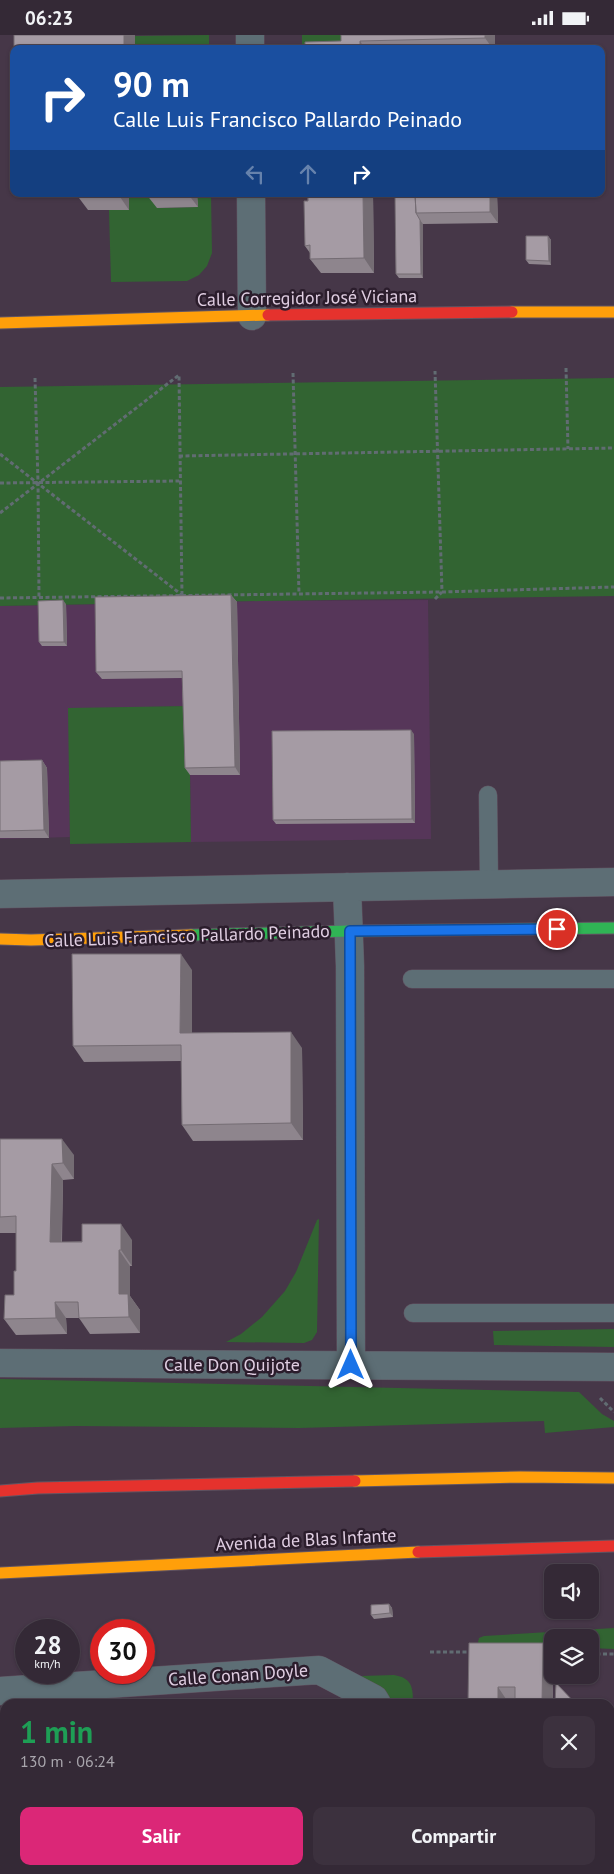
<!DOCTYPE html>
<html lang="es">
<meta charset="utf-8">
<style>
:root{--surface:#342936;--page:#3c313e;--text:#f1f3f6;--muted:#a9a6ad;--line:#4e4551;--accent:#db2777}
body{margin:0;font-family:"PT Sans",sans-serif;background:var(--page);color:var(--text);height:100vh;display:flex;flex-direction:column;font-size:19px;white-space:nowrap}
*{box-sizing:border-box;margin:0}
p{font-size:16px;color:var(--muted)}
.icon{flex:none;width:28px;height:28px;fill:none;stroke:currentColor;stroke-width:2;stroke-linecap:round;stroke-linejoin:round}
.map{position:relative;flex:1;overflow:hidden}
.side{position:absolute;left:0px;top:1664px;width:615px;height:176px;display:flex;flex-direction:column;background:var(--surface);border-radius:15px 15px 0 0;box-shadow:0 1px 4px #0004,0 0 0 1px var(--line)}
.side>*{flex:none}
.guide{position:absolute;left:10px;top:10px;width:595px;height:152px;border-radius:10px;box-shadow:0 1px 4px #0004,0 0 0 1px var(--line);background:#1a4fa0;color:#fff;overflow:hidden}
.fabs{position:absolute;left:544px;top:1529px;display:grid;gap:10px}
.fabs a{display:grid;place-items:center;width:55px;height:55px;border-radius:10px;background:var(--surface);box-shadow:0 1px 4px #0004,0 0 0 1px var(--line);font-size:25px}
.speed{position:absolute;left:15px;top:1584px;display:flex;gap:10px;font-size:25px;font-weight:700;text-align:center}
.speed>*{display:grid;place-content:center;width:65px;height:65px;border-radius:50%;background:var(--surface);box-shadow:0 1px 4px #0004,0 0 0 1px var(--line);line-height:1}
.speed small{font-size:12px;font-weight:400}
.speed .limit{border:8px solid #d22;background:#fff;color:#111}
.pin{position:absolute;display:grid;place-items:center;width:42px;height:42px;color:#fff;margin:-21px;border:2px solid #fff;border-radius:50%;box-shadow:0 1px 5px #0007}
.me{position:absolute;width:55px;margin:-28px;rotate:0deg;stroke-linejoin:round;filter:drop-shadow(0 0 4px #0008)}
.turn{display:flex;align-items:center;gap:18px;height:105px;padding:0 20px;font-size:22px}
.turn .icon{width:65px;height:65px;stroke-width:2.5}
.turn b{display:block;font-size:35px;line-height:42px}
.lanes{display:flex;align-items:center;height:48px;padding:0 20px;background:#0003;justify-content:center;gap:25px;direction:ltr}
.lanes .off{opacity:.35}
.round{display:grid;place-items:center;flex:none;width:52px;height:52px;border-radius:10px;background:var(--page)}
.head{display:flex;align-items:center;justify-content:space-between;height:85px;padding:0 20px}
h1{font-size:30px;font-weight:800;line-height:38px;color:#1e9e55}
.button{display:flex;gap:10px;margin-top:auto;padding:10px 20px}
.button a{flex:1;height:58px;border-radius:10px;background:var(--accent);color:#fff;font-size:20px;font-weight:800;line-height:58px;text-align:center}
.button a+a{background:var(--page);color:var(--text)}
.status{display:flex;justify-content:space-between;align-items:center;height:35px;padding:0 25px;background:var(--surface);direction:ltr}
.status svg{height:14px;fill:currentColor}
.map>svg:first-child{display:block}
</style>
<div class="status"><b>06:23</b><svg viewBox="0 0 49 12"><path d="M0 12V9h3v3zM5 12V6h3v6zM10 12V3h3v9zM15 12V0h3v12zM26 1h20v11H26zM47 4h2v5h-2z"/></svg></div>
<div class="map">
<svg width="614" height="1839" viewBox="0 0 614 1839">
<rect width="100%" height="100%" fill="#463748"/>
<path fill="#563659" d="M428 565 431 804 191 807 189 671 69 674 70 802 0 804V571L260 566Z"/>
<path fill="#326432" d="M209 0V14H135V1Z
M302 0H351L352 14H302Z
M129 159H156L157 173 197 172V159H211L212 218 207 231 199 240 187 246 111 247 109 175H129Z
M614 343V561L261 566 0 571V352Z
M189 671 191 807 70 809 68 673Z
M319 1184 317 1297 312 1305 304 1308 226 1307 241 1299 262 1282 285 1256 296 1237 317 1185Z
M614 1294V1312L494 1310 493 1296Z
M0 1344 579 1357 602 1379 614 1386V1392L545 1398 544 1386 299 1393 75 1391 0 1393Z
M614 1593V1614L590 1613V1602H552V1613L481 1611 478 1607 479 1603 484 1601Z
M394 1640C412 1643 413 1652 413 1669H391L379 1655 361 1641Z
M0 1678H5V1835H113L114 1839H0Z"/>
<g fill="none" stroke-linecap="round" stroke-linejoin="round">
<g stroke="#615462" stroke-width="19">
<path id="lane" d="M488 760 489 848
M412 944H614
M413 1278H614"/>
</g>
<g stroke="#615462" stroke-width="29">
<path id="street" d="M250 0V14
M251 159 252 281
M347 852 350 931 351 1330
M0 859 614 847
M0 1328 614 1332
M0 1656 319 1635 374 1664 377 1669
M418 1835V1839"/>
</g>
<g stroke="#615462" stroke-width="13">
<path id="fast" d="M191 900 350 896 614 893"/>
</g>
<g stroke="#615462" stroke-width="13">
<path id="slow" d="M512 277H614
M0 288 268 280
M0 904 31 905 191 900
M355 1446 520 1442 614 1443
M0 1538 418 1517"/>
</g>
<g stroke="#615462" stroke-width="13">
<path id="jam" d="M268 280 512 277
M0 1456 38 1453 355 1446
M418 1517 614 1511"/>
</g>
<path stroke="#616c72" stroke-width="3" stroke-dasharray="4 2.5" stroke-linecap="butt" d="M566 333 568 414
M293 338 299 559
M35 343 38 447 39 562
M0 419 182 560
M179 421 614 413
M0 448 179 446
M0 478 179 340 182 560
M0 563 442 557 614 552
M435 564 442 557 435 336
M600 1363 614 1377
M430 1617H472
M590 1619H614
M0 1794 1 1839
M54 1835V1839
M98 1835V1839"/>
<use href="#lane" stroke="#5d6e75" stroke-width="18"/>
<use href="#street" stroke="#5d6e75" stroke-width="28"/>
<use href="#fast" stroke="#30b455" stroke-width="11"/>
<use href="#slow" stroke="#ff9f0a" stroke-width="11"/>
<use href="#jam" stroke="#e5322d" stroke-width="11"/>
</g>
<path fill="#8e858d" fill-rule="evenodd" d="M341 0H495V14H305L341 6Z
M76 159H129V175H88Z
M146 159H197L198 172 157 173Z
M308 159H373L374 238H321L310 224V218L305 211Z
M395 159H497L498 188 423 189V243H399L396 239Z
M548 201 551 205V230L529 229 526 225Z
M231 560 237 567 240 740H190L185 733 182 643 102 644 96 637Z
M66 569 67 611H42L39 607Z
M414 699 415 788 276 789 273 785Z
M42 725 47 733 49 803H0V726Z
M192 935V998L302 1013 303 1105 193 1106 182 1090 181 1026 84 1027 73 1011Z
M0 1104 74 1120V1144L63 1145 62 1207 132 1205V1231H130V1261L140 1275V1298L90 1299 79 1283H66L67 1299 16 1300 4 1284 14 1260 16 1236V1198H0Z
M389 1569 392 1573 393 1582 374 1584 371 1580Z
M543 1608 552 1622 553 1669H468ZM508 1667H515V1668H508Z
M614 1706V1839H604L600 1835H610Z
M467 1835H552V1839H466Z"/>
<path fill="#746c73" d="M124 0H135V14H124Z
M485 0H495V14H493L485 3Z
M360 6 365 14H360Z
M118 159H129V175Z
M188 159H197L198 172Z
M363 159H373L374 238 364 223Z
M490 159H497L498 188 490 177Z
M420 185 423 189V243L421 239Z
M548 201 551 205V230L549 226Z
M231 560 237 567 240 740 235 732Z
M63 565 66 569 67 611 64 607Z
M411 695 414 699 415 788 412 784Z
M42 725 47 733 49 803 44 795Z
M181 919 192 935V1014L180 998Z
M291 997 302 1013 303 1105 291 1088Z
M62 1104 74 1120V1144L63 1128Z
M52 1129 63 1145 61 1223 50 1207Z
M121 1189 132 1205V1231L121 1215Z
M119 1215 130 1231V1261L140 1275V1298L129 1282 119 1259Z
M55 1267 66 1283 67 1299 56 1283Z
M389 1569 392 1573 393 1582 390 1578Z
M543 1608 552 1622 553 1669H542Z
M498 1652 508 1667V1669H498Z
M314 1835H325V1839H314Z
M497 1835H502L505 1839H496Z
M541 1835H552V1839H541Z"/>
<path fill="#a59ba4" stroke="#746c73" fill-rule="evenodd" d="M14 0H124V14H14Z
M341 0H485V3L360 6V14H305V7L341 6Z
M308 159H363L364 223 310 224V210L305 211 304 166H308Z
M395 159H415L416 178 420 185 421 239H396Z
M415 159H490V177L416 178Z
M526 201H548L549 226 526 225Z
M231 560 235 732 185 733 182 636 96 637 95 562Z
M63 565 64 607H39L38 566Z
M411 695 412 784 273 785 272 696Z
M42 725 44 795 0 796V726Z
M72 919H181L180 998 291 997V1088L182 1090 181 1010 73 1011Z
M0 1104H62L63 1128 52 1129 50 1207H82V1189H121V1215H119V1259H128L129 1282 79 1283 78 1267H55L56 1283 4 1284 5 1260H14V1236H16V1181L0 1182Z
M389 1569 390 1578 371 1580V1570Z
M469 1608H543L542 1669H468ZM498 1652H515V1668L498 1669Z
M556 1648 576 1669H555Z
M610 1702 614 1706V1833L608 1839 604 1835H610Z
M204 1835H314V1838H321V1839H204Z
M467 1835H497L496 1839H466Z
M514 1835H541V1839H514Z"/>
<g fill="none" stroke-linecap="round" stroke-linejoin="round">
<g stroke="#114b97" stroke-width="12">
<path id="route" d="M351 1330 350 896 557 894"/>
</g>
<use href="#route" stroke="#1a73e8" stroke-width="9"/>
</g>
<g text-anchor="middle" stroke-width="5" stroke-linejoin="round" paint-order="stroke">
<g font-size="18" fill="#e0cee2" stroke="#2b1d2c">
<text transform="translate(307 263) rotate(-1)" y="6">Calle Corregidor José Viciana</text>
<text transform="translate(187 901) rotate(-2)" y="6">Calle Luis Francisco Pallardo Peinado</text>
<text x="232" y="1336">Calle Don Quijote</text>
<text transform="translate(306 1505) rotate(-3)" y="6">Avenida de Blas Infante</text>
<text transform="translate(238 1640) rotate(-4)" y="6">Calle Conan Doyle</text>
</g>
</g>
</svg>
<div class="fabs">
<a><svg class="icon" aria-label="sound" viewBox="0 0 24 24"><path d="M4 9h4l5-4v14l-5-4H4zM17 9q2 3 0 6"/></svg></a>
<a><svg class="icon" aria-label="layers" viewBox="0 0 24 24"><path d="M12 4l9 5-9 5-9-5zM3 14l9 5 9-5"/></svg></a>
</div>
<div class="speed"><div>28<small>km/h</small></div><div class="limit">30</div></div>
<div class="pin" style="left:557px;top:894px;background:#d93025"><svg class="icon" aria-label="arrive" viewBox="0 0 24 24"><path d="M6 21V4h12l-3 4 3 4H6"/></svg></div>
<svg class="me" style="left:351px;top:1330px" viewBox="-20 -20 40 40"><path d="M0-17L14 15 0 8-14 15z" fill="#1a73e8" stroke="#fff" stroke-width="4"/></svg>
<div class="guide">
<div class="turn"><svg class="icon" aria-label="right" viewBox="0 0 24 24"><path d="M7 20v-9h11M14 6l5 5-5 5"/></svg><div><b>90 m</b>Calle Luis Francisco Pallardo Peinado</div></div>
<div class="lanes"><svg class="icon off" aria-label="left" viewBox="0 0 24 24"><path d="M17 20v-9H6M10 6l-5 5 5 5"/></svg><svg class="icon off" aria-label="ahead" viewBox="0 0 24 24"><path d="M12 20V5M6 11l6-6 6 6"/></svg><svg class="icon" aria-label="right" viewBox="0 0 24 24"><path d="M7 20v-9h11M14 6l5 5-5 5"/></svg></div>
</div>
<section class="side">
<div class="head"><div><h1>1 min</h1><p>130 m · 06:24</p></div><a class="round"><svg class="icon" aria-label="close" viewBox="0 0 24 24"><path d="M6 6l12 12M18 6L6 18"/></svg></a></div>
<div class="button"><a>Salir</a><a>Compartir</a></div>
</section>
</div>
